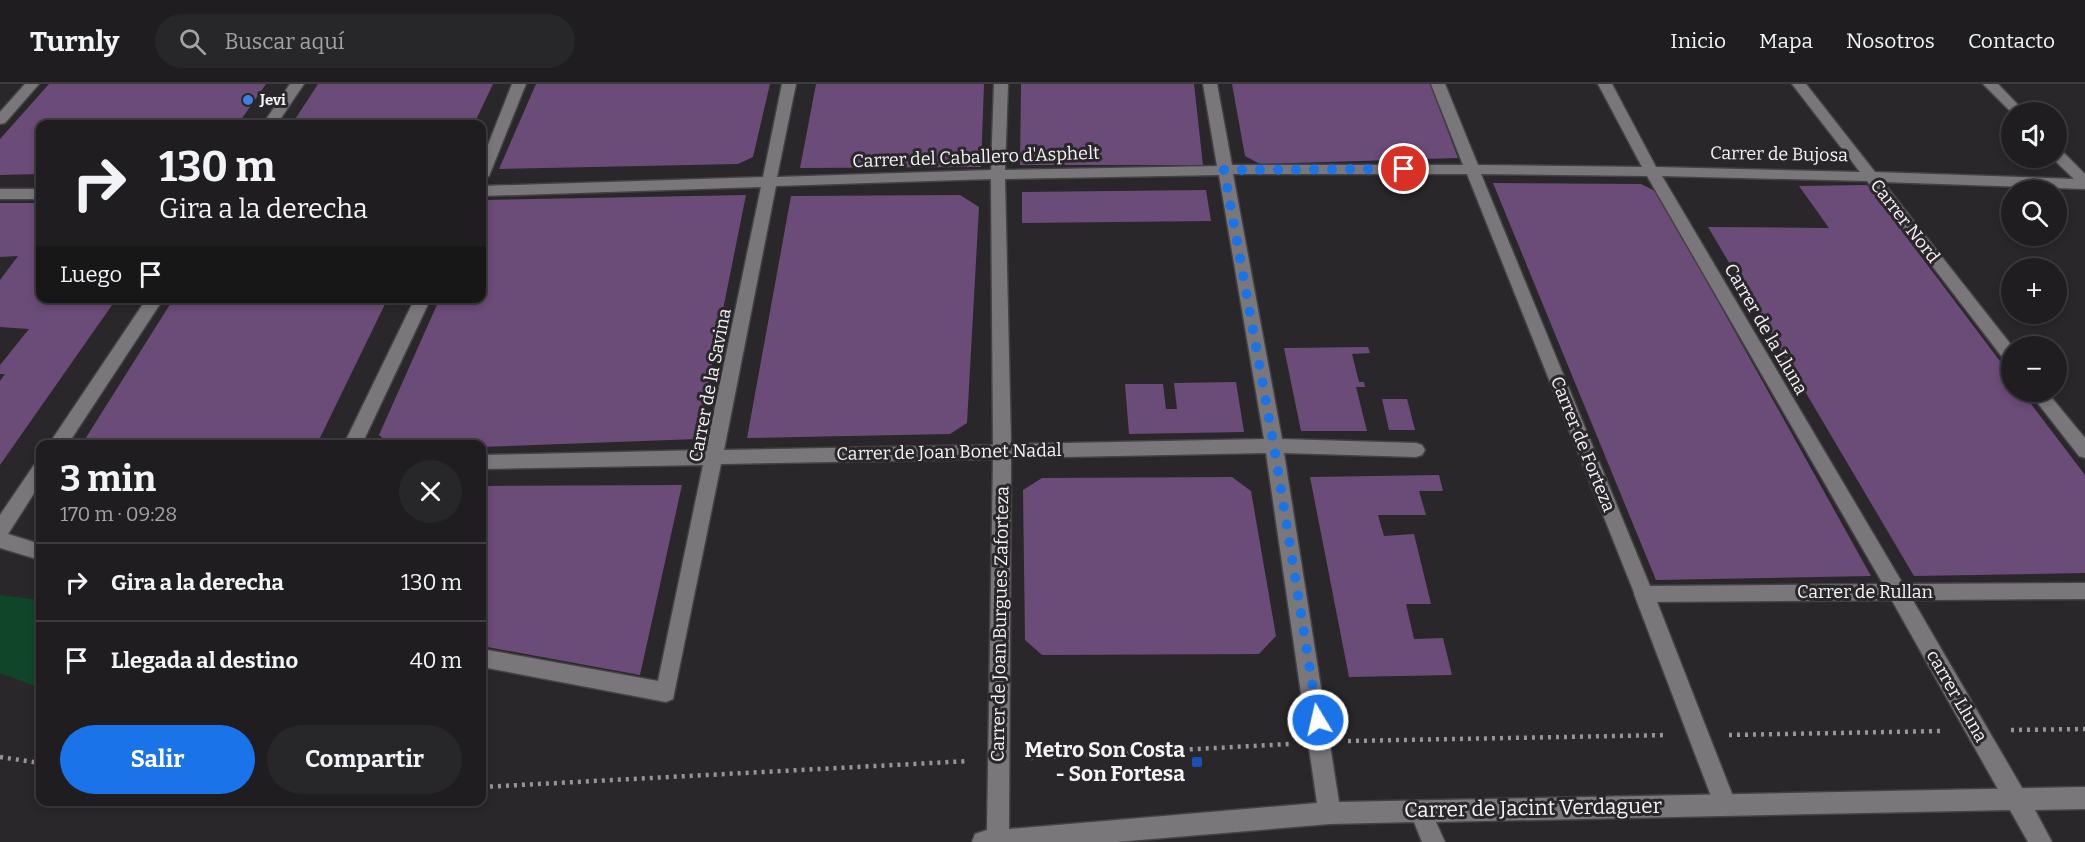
<!DOCTYPE html>
<html lang="es">
<meta charset="utf-8">
<style>
:root{--surface:#1f1d1f;--page:#272628;--text:#f1f3f6;--muted:#a1a2a4;--line:#3c3b3d;--accent:#1a73e8}
body{margin:0;font-family:Bitter,serif;background:var(--page);color:var(--text);height:100vh;display:flex;flex-direction:column;font-size:22px;white-space:nowrap}
*{box-sizing:border-box;margin:0}
p{font-size:20px;color:var(--muted)}
.icon{flex:none;width:33px;height:33px;fill:none;stroke:currentColor;stroke-width:2;stroke-linecap:round;stroke-linejoin:round}
.map{position:relative;flex:1;overflow:hidden}
.details{position:absolute;left:36px;top:356px;width:450px;height:366px;display:flex;flex-direction:column;background:var(--surface);border-radius:12px;box-shadow:0 3px 9px #0003,0 0 0 2px var(--line)}
.details>*{flex:none}
.guide{position:absolute;left:36px;top:36px;width:450px;height:183px;border-radius:12px;box-shadow:0 3px 9px #0003,0 0 0 2px var(--line);background:#1f1d1f;color:var(--text);overflow:hidden}
.controls{position:absolute;left:2001px;top:18px;display:grid;gap:12px}
.controls a{display:grid;place-items:center;width:66px;height:66px;border-radius:50%;background:var(--surface);box-shadow:0 3px 9px #0003,0 0 0 2px var(--line);font-size:30px}
.pin{position:absolute;display:grid;place-items:center;width:51px;height:51px;color:#fff;margin:-26px;border:3px solid #fff;border-radius:50%;box-shadow:0 2px 6px #0007}
.me{position:absolute;width:66px;margin:-33px;rotate:351deg;stroke-linejoin:round;filter:drop-shadow(0 0 4px #0008)}
.turn{display:flex;align-items:center;gap:21px;height:126px;padding:0 24px;font-size:27px}
.turn .icon{width:78px;height:78px;stroke-width:2.5}
.turn b{display:block;font-size:42px;line-height:51px}
.then{display:flex;align-items:center;height:57px;padding:0 24px;background:#0003;gap:12px;font-size:22px}
.round{display:grid;place-items:center;flex:none;width:63px;height:63px;border-radius:32px;background:var(--page)}
.headline{display:flex;align-items:center;justify-content:space-between;height:102px;padding:0 24px}
h1{font-size:36px;font-weight:700;line-height:45px}
.primary-button{display:flex;gap:12px;margin-top:auto;padding:12px 24px}
.primary-button a{flex:1;height:69px;border-radius:36px;background:var(--accent);color:#fff;font-size:24px;font-weight:700;line-height:69px;text-align:center}
.primary-button a+a{background:var(--page);color:var(--text)}
ul{padding:0;list-style:none}
li{display:flex;align-items:center;gap:18px;height:78px;padding:0 24px;border-top:2px solid var(--line)}
li div{flex:1}
li b{display:block;font-size:22px}
li em{font-style:normal}
header{display:flex;align-items:center;gap:36px;box-sizing:border-box;height:84px;padding:0 30px;background:var(--surface);border-bottom:2px solid var(--line)}
header strong{font-size:28px}
nav{display:flex;gap:33px;margin-inline-start:auto;font-size:21px}
.search{width:420px;height:54px;background:var(--page);display:flex;align-items:center;gap:15px;box-sizing:border-box;padding:0 21px;border-radius:33px;color:var(--muted);font-size:22px}
.map>svg:first-child{display:block}
</style>
<header>
<strong>Turnly</strong>
<div class="search"><svg class="icon" aria-label="search" viewBox="0 0 24 24"><circle cx="10" cy="10" r="6"/><path d="M15 15l6 6"/></svg>Buscar aquí</div>
<nav><a>Inicio</a><a>Mapa</a><a>Nosotros</a><a>Contacto</a></nav>
</header>
<div class="map">
<svg width="2085" height="758" viewBox="0 0 2085 758">
<rect width="100%" height="100%" fill="#292729"/>
<path fill="#104529" d="M0 511 40 516V604L0 589Z"/>
<path fill="#6b4b77" d="M49 0H266L238 40H40V90L0 91V55Z
M318 0H493L474 40H292Z
M536 0H770L753 73 738 80 499 85Z
M816 0H984L981 83 800 84Z
M1021 0H1194L1203 81H1020Z
M1232 0H1430L1458 74 1260 80 1245 72Z
M1493 99 1641 100 1657 108 1871 492 1656 496Z
M1867 101 2012 293V308H2022L2085 391V489L1914 492 1708 143 1829 144 1799 102Z
M1206 106 1211 137 1022 139V108Z
M746 111 697 355 482 363V360H389L379 351 440 214H482V123L484 116Z
M960 111 979 123 967 339 950 350 747 354 791 112Z
M0 119H40V214H117L0 381V297L5 290H0V281L29 245 0 243V196L18 172 0 173Z
M174 214H388L317 360H82Z
M1368 263 1370 269 1352 270 1359 298H1364L1365 303H1356L1367 347H1301L1284 264Z
M1236 298 1244 348 1129 350 1125 300H1163L1166 325H1177L1174 299Z
M1382 315H1407L1415 346H1389Z
M1439 391 1443 407H1419L1426 431H1378L1384 452 1414 450 1431 520H1406L1414 555 1443 554 1452 591 1349 593 1310 393Z
M1232 393 1251 407 1276 552 1259 570 1042 571 1025 556 1023 406 1042 394Z
M682 401 640 591 482 562V402Z"/>
<g fill="none" stroke-linecap="round" stroke-linejoin="round">
<g stroke="#434244" stroke-width="3">
<path id="pedestrian" d="M1897 499 1904 501 2025 709 2028 717 2025 725 2017 728 2009 725 1890 513 1887 507 1890 501Z
M1644 502 1651 504 1654 510 1736 720 1733 728 1725 731 1717 728 1714 720 1634 510 1637 504Z"/>
</g>
<g stroke="#434244" stroke-width="3">
<path id="minor" d="M25 0H39L5 39 0 40V28Z
M290 0H304L277 40H263Z
M512 0H526L489 92 482 96V76Z
M782 0H796L777 93 991 86 994 0H1008L1005 86 1217 82 1203 0H1217L1232 81H1463L1431 0H1445L1478 81 1642 83 1598 0H1612L1656 83 1860 88 1792 0H1806L1875 88 2074 95 2052 74H2056V65L2061 66 2085 90V105L1883 98 2012 262V280L2006 278 1867 97 1662 92 1903 500 2085 499V515L1644 518 1637 516 1467 90H1233L1282 355 1416 359 1422 361 1425 366 1422 371 1416 373 1284 369 1339 718 2085 703V725L2035 726 2052 758H2028L2010 726 1436 738 1445 758H1422L1414 738 1330 740 1116 758H972L975 750 987 746 993 375 721 380 673 615 666 618 482 583V565L658 597 703 381 482 385V371L706 366 761 103 482 112V102L763 93ZM1481 90 1647 92 1883 500 1650 502ZM1219 91 1264 355 1011 360 1005 95ZM991 95 993 361 724 366 776 102ZM1266 369 1317 719 1009 745 1011 374Z
M1983 0H1998L2025 28 2012 29Z
M0 105H40V115H0Z
M147 214H164L68 360H49Z
M415 214H431L362 360H344Z
M2029 308H2047L2085 354V374L2079 372Z
M40 379V400L8 450 40 460V476L0 464V431L34 381Z"/>
</g>
<path stroke="#979597" stroke-width="4.5" stroke-dasharray="3 5" stroke-linecap="butt" d="M2011 646 2085 645
M1729 651 1943 647
M1348 657 1667 651
M0 673 40 679
M1030 674 1289 660
M482 703 969 677"/>
<use href="#pedestrian" fill="#79777a" fill-rule="evenodd"/>
<use href="#minor" fill="#79777a" fill-rule="evenodd"/>
</g>
<g fill="none" stroke-linecap="round" stroke-linejoin="round">
<path stroke="#1a73e8" stroke-width="10" stroke-dasharray="0 18" d="M1318 636 1274 362 1224 86 1404 85"/>
</g>
<circle fill="#3f7fe0" stroke="#292729" stroke-width="2" cx="248" cy="16" r="6"/>
<rect fill="#1a4fb4" stroke="#292729" stroke-width="2" x="1191" y="672" width="12" height="12" rx="3"/>
<g text-anchor="middle" stroke-width="6" stroke-linejoin="round" paint-order="stroke">
<g font-size="15" font-weight="bold" fill="#f5f3f5" stroke="#292729" text-anchor="start">
<text x="260" y="21">Jevi</text>
</g>
<g font-size="18" fill="#f5f3f5" stroke="#292729">
<text transform="translate(1779 70) rotate(1)" y="6">Carrer de Bujosa</text>
<text transform="translate(976 73) rotate(-2)" y="6">Carrer del Caballero d'Asphelt</text>
<text transform="translate(1905 137) rotate(52)" y="6">Carrer Nord</text>
<text transform="translate(1766 245) rotate(60)" y="6">Carrer de la Lluna</text>
<text transform="translate(710 301) rotate(-79)" y="6">Carrer de la Savina</text>
<text transform="translate(1583 360) rotate(68)" y="6">Carrer de Forteza</text>
<text transform="translate(949 368) rotate(-1)" y="6">Carrer de Joan Bonet Nadal</text>
<text x="1865" y="514">Carrer de Rullan</text>
<text transform="translate(1000 540) rotate(-89)" y="6">Carrer de Joan Burgues Zaforteza</text>
<text transform="translate(1957 612) rotate(60)" y="6">carrer Lluna</text>
</g>
<g font-size="21" font-weight="bold" fill="#f5f3f5" stroke="#292729" text-anchor="end">
<text x="1185" y="673">Metro Son Costa<tspan x="1185" dy="24">- Son Fortesa</tspan></text>
</g>
<g font-size="21" fill="#f5f3f5" stroke="#292729">
<text transform="translate(1533 724) rotate(-1)" y="7">Carrer de Jacint Verdaguer</text>
</g>
</g>
</svg>
<div class="controls">
<a><svg class="icon" aria-label="sound" viewBox="0 0 24 24"><path d="M4 9h4l5-4v14l-5-4H4zM17 9q2 3 0 6"/></svg></a>
<a><svg class="icon" aria-label="search" viewBox="0 0 24 24"><circle cx="10" cy="10" r="6"/><path d="M15 15l6 6"/></svg></a>
<a>+</a>
<a>−</a>
</div>
<div class="pin" style="left:1404px;top:85px;background:#d93025"><svg class="icon" aria-label="arrive" viewBox="0 0 24 24"><path d="M6 21V4h12l-3 4 3 4H6"/></svg></div>
<svg class="me" style="left:1318px;top:636px" viewBox="-20 -20 40 40"><circle r="17" fill="#1a73e8" stroke="#fff" stroke-width="3"/><path d="M0-11L8 9 0 5-8 9z" fill="#fff"/></svg>
<div class="guide">
<div class="turn"><svg class="icon" aria-label="right" viewBox="0 0 24 24"><path d="M7 20v-9h11M14 6l5 5-5 5"/></svg><div><b>130 m</b>Gira a la derecha</div></div>
<div class="then">Luego<svg class="icon" aria-label="arrive" viewBox="0 0 24 24"><path d="M6 21V4h12l-3 4 3 4H6"/></svg></div>
</div>
<section class="details">
<div class="headline"><div><h1>3 min</h1><p>170 m · 09:28</p></div><a class="round"><svg class="icon" aria-label="close" viewBox="0 0 24 24"><path d="M6 6l12 12M18 6L6 18"/></svg></a></div>
<ul>
<li><svg class="icon" aria-label="right" viewBox="0 0 24 24"><path d="M7 20v-9h11M14 6l5 5-5 5"/></svg><div><b>Gira a la derecha</b></div><em>130 m</em></li>
<li><svg class="icon" aria-label="arrive" viewBox="0 0 24 24"><path d="M6 21V4h12l-3 4 3 4H6"/></svg><div><b>Llegada al destino</b></div><em>40 m</em></li>
</ul>
<div class="primary-button"><a>Salir</a><a>Compartir</a></div>
</section>
</div>
